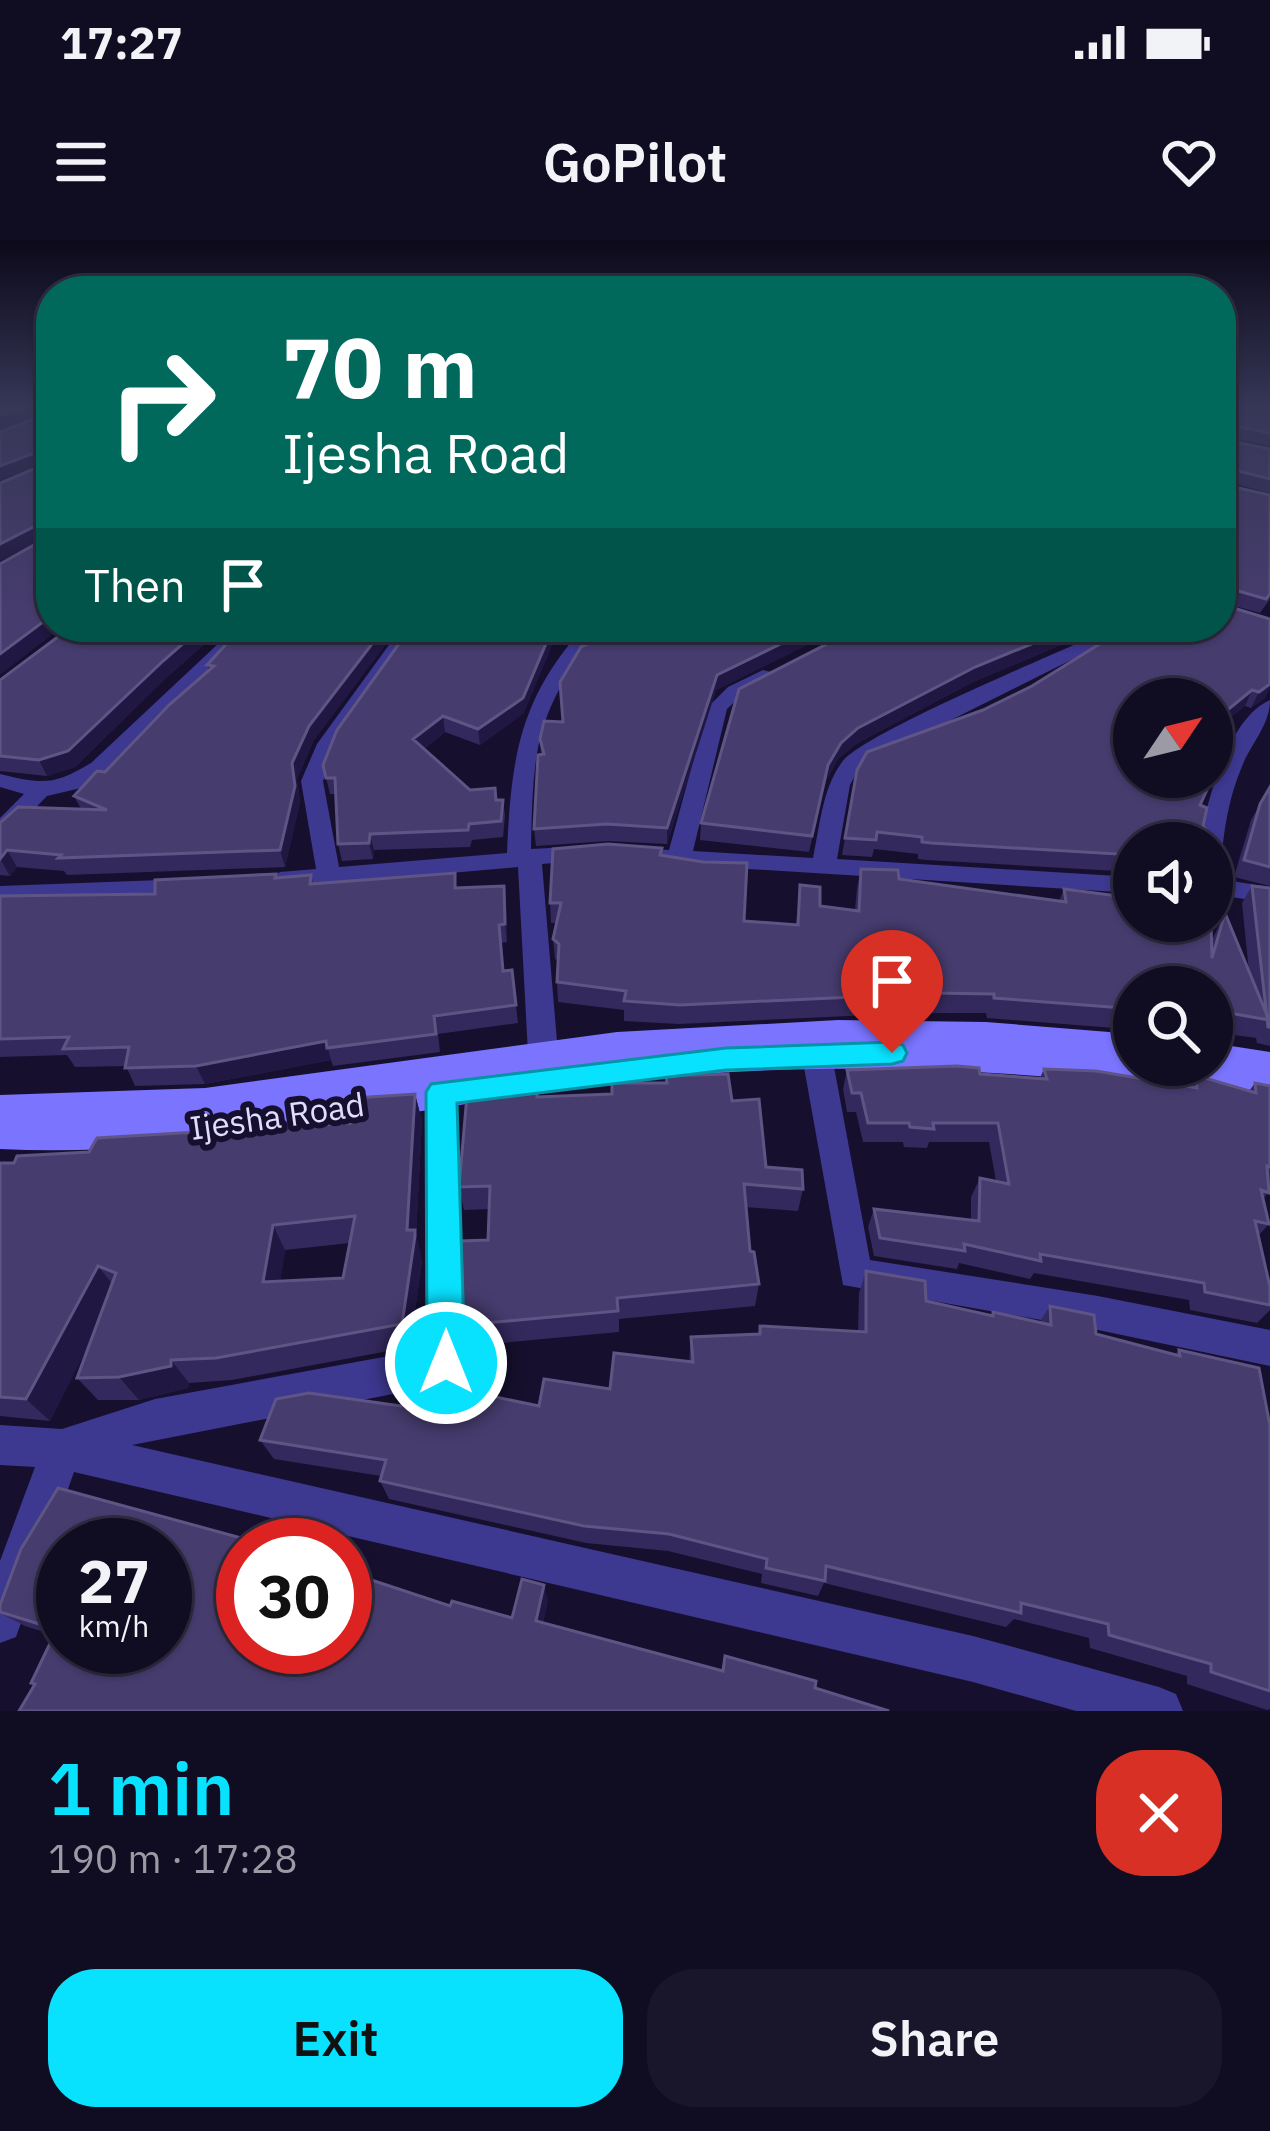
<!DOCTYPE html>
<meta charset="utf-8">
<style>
:root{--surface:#100c22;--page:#19152a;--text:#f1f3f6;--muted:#9c9ba5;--line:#302c40;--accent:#09e2ff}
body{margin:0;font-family:"IBM Plex Sans",sans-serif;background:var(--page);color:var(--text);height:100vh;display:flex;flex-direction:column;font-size:45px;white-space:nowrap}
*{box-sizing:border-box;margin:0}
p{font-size:39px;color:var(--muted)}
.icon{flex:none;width:66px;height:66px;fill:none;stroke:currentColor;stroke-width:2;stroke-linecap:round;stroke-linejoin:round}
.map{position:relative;height:1471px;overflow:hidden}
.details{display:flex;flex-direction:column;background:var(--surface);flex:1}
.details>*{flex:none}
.top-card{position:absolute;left:36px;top:36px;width:1200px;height:366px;border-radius:48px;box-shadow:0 3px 9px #0004,0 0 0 3px var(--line);background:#00695c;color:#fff;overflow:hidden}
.needle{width:78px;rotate:55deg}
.tools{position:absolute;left:1113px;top:438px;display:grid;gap:24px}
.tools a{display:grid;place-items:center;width:120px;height:120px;border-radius:50%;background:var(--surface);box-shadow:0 3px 9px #0004,0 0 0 3px var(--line);font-size:60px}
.speed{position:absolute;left:36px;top:1278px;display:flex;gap:24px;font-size:60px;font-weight:700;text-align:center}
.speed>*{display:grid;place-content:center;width:156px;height:156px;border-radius:50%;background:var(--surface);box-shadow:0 3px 9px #0004,0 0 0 3px var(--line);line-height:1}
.speed small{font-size:30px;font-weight:400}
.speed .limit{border:18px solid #d22;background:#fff;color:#111}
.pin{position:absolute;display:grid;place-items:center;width:102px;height:102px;color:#fff;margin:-123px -51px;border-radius:50% 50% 50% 0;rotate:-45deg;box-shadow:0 0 12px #0007}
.pin .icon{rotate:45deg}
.me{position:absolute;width:132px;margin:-66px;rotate:0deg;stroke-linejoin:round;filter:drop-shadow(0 0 9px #0008)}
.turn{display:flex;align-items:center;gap:42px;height:252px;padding:0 48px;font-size:54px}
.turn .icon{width:156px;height:156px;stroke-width:2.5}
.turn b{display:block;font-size:84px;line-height:102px}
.then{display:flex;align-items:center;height:114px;padding:0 48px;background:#0003;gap:24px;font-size:45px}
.round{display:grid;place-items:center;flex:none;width:126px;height:126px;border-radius:48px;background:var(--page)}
.overview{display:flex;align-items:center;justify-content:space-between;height:204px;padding:0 48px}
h1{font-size:72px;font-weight:600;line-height:90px;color:var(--accent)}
.action{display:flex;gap:24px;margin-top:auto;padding:24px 48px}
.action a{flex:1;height:138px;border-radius:48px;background:var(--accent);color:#111;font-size:48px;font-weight:600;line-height:138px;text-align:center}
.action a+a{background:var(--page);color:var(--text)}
.status{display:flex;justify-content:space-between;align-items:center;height:84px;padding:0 60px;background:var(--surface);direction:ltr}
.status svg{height:33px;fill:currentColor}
header{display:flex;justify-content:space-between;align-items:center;height:156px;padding:0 48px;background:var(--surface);font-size:54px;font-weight:600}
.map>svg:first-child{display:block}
</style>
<div class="status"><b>17:27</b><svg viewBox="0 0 49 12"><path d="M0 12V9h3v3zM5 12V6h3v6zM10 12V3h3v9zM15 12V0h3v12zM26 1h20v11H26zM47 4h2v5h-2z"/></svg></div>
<header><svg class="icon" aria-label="menu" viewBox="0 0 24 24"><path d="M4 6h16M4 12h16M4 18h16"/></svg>GoPilot<svg class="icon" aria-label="heart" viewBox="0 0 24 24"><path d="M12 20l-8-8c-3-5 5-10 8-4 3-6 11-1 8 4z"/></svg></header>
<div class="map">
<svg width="1270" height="1471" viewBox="0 0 1270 1471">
<rect width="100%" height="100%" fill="#16102e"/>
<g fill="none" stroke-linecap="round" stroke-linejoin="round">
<path fill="#3d3890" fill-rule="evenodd" d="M236 387H255L107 533 81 548 47 556 8 596 0 598V578L24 554 0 547V534C42 544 53 546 91 523Z
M402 387H420L337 504 323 541 339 627 507 613C511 519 519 459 584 387H602C536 471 533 503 531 609L588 606 600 613 588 620 542 624 558 813 553 821H533L528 813 518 627 280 648 268 640 280 632 316 629 301 541 317 504Z
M1114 387H1137L861 525 850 545 837 619 1134 637V653L638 622 626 615 638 608 669 610 708 467 728 447 763 430 779 434 742 455 727 469 693 611 813 618C820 586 822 549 842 522 864 492 1068 409 1114 387Z
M1270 460C1270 486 1250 504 1241 529 1231 553 1226 578 1223 603L1212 610V603H1199C1207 562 1228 478 1270 460Z
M1212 638 1270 647V663L1212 654Z
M188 639 197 641 200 647 197 653 0 662V646Z
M817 805 827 808 832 816 870 1020 1098 1056 1270 1090V1126L1098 1090 843 1045 802 816 807 808Z
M441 840 452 844 456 852 465 1123 459 1136 398 1153 132 1205 973 1396 1159 1447 1176 1454 1183 1471H1076L973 1442 74 1232 16 1397 0 1403V1321L35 1227 0 1225V1185L62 1189 155 1159 427 1109 426 852 430 844Z"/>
<path fill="#7a74ff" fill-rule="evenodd" d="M838 780 986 782 1134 794V818L1043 810 1134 818V825L1212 827 1204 825H1212V803L1270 812V861C1057 832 848 817 634 840 423 864 213 919 0 909V855L205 848 617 792Z"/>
</g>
<path fill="#33295c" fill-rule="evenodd" d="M1221 166H1270V206L1223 196 1225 200 1270 209V253L1224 241 1270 359 1260 373 1224 363 1265 458 1251 468 1245 466 1228 479 1221 496 1212 507V459L1134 603V632L927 620 918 619V614L874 609 872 617 842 615 857 530 1032 446 1221 387Z
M71 387H230L224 392 221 390 168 436 75 527 47 536 0 531V440Z
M242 387 313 502 297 539 300 562 285 627 67 635 64 631 17 627 10 636 0 635V583L81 569 74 556 105 532 209 431 207 425Z
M411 387 524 473 480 505 445 492 424 509 470 550 495 548 497 560H503L505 576 503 597 472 600 470 607 374 610 373 619 342 621 338 604 336 554H330L323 525Z
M623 387H843L716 450 667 604 608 601 536 606 534 589 541 515 540 499 562 482Z
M860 387H1103L971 443 856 504 838 519 826 541 809 612 700 600 701 583Z
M1270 547V646L1234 637 1251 580Z
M662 616 744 681 796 685 800 645 820 666 855 670 857 648 861 629 899 639 1059 661 1064 649 1211 702 1225 673 1249 732 1242 663 1252 646 1270 648V806L1257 803 1256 798 1212 792V747H1134V785L1117 782 1114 788 987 778 986 773H926L924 767 872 769 870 775 679 784 624 781V770L558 762 557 742 558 721 555 719 553 699 557 683H551L550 663Z
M276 634 277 638 311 635 313 643 457 648 506 663 507 702 501 703 504 731 512 730 518 783 438 794 440 812 333 826 331 820 205 844 135 846 126 826 75 827 67 815 0 817V656L155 654Z
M1044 829 1187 847 1195 835 1249 851 1255 843 1270 846V949L1263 960 1269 984 1258 996 1270 1047V1070L1257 1083 1190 1070 1189 1060 1034 1033 1030 1039 959 1023 957 1029 874 1016 868 987 874 969 971 980V957L980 938 996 941 989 902H929L927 908 904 907 903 902H863L856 872H847L843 849 847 830 980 834 1040 838Z
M415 854 422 881 416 994 422 1021 410 1107 232 1140 189 1143 188 1148 139 1160H98L77 1138 91 1100 50 1181 0 1176V923H14L89 912 351 883ZM350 1003 343 1038 280 1041 285 1010Z
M540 857 732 861 766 927 803 949 798 971 746 967 750 1011 759 1044 755 1066 619 1079V1092L469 1106 463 1085 488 1000 490 969 464 970 459 947Z
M866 1031 926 1061 991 1076 993 1072 1039 1083 1050 1066 1096 1094 1174 1115 1179 1110 1270 1186V1469L1267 1470 1187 1444V1436L1090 1408 1089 1398 1014 1379 1006 1387 824 1343 818 1356 761 1343 762 1334 668 1311 586 1303 389 1259 380 1241 381 1236 274 1219 260 1200 401 1166 467 1163 539 1166 610 1149 689 1122 691 1097 758 1094 760 1086 858 1092 859 1053Z
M349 1328 354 1335 450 1366 512 1378 548 1360 543 1383 721 1431 725 1416 815 1448 35 1445 54 1395 25 1386 0 1373Z"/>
<path fill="#201742" d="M23 166H48L49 169 0 189V175Z
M50 207 51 221 0 240V226Z
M49 279 51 294 0 321V304Z
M51 376V387H62L0 435V414Z
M202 387H220L221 390 168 436 75 527 47 536 39 520 163 421Z
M385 387H399L313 502 297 539 300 562 285 627 280 610 292 523 309 486Z
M553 387H560L524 473 480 505 478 489Z
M815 387H843L716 450 667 604V588L717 435Z
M1073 387H1103L971 443 856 504 838 519 826 541 809 612 828 525 841 503 858 488 975 427Z
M1270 444V449L1265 458 1251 468 1259 452Z
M1252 450 1245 466 1212 492 1220 476Z
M443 476 445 492 416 515 413 499Z
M1229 480 1221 496 1212 507V500Z
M370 594 374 610 373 619 369 603Z
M7 610 17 627 10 636 0 619Z
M504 646 506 663 507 702 505 684Z
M326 801 331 820 205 844 196 826Z
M415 854 422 881 416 994 422 1021 410 1107 402 1084Z
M273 985 285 1010 276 1066 263 1042Z
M98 1026 117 1050 50 1181 26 1159Z
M171 1120 189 1143 188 1148 139 1160 119 1137Z
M544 1345 548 1360 540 1396 536 1381Z"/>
<path fill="#463c6e" stroke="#5e5584" stroke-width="3" fill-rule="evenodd" d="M0 166H23L0 175Z
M50 166 51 376 0 414V324L48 297 49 279 0 304V243L48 223 50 207 0 226V192L48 173Z
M1221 166H1270V193L1226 184 1221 188Z
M1221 188 1225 200 1270 209V239L1227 228 1221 232 1225 245 1270 255V354L1266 359 1228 348 1223 353 1224 365 1270 379V444L1259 452 1252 450 1220 476 1229 480 1212 500V459H1134V537H1198L1211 541 1200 565 1207 568 1203 586 1207 591V603H1134V615L931 603 922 602V597L877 592 876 600 845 598 857 530 867 512 983 470 1032 446 1127 387H1221Z
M71 387H202L163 421 68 511 39 520 0 516V440Z
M242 387H385L309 486 292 523 295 546 280 610 58 618 61 615 7 610 0 619V583L18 567 107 570 74 556 97 531 105 532 169 465 214 426 207 425Z
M411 387H553L523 458 478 489 443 476 413 499 470 550 495 548 496 560H503L501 581 469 584 468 590 370 594 369 603 338 604 335 538H326L323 525 337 490Z
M623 387H815L717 435 667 588 607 584 534 589 538 515 544 514 540 499 544 481 563 482 560 442 581 407Z
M860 387H1073L975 427 858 488 841 503 828 525 812 596 701 583 739 449Z
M1270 547V627L1244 620 1260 564Z
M608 604 662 608 660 615 703 622 747 623 744 681 798 685 800 645 820 647V666L859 671 861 629 898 630 899 639 1066 662 1064 649 1134 658V681H1211L1212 718 1225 673 1269 780 1212 770V747H1134V764L1123 762 1124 768 994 758V754L932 753 930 747 873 749 875 756 680 765 624 761 626 751 557 742 559 704 553 699 561 663H550L553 609Z
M455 633V648L504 646 505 684 499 685 503 731 512 730 516 765 434 776 436 794 327 808 326 801 196 826 125 828 129 807 63 809 69 797 0 799V656L155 654V640L276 634 275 638 311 635 310 644Z
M1252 646 1270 648V787H1268Z
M957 826 979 828 980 834 1047 839 1044 829 1096 831 1197 848 1195 835 1256 853 1255 843 1270 846V927L1267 926 1269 953 1261 950 1269 984 1255 981 1270 1047V1065L1205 1052 1204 1043 1040 1014 1041 1021 964 1004 965 1011 880 998 874 969 979 981 980 938 1009 944 998 883H933L934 889 910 887 909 883H868L861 853H852L847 830Z
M728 834 732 861 759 859 766 927 802 930 803 949 744 944 750 1011 754 1012 759 1044 617 1058 618 1071 463 1085 461 1001 488 1000 490 946 459 947 468 844 537 837V857L612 854V843H667L666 836Z
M415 854 407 990H415V996L402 1084 216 1118 171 1120V1126L119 1137 77 1138 116 1033 98 1026 26 1159 0 1157V923H14L17 916 89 912 97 898 351 883 355 858ZM355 976 343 1038 263 1042 273 985Z
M866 1031 925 1041 926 1061 993 1076V1072L1051 1085 1050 1066 1094 1075 1096 1094 1180 1116 1179 1110 1259 1128 1270 1186V1451L1211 1432V1424L1109 1395 1108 1384 1021 1363V1373L826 1326 825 1341 766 1328 767 1319 669 1294 584 1286 380 1241 386 1220 260 1200 276 1159 309 1153 401 1166 404 1155 467 1163 471 1152 539 1166 544 1139 610 1149 614 1113 693 1122 691 1097 760 1094V1086L866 1092Z
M58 1248 267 1305H243V1407H345V1326L349 1328 347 1332 450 1366 452 1361 512 1378 522 1339 544 1345 536 1381 723 1431 725 1416 816 1441 815 1448 889 1471H19L35 1444 31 1443 55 1393H50L52 1388 0 1372V1365L21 1309ZM63 1305H165V1407H63Z"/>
<linearGradient id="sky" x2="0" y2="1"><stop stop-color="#0c0919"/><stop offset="0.45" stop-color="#363757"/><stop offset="1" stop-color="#363757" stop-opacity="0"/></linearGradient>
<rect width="1270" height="372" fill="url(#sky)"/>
<path fill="#09e2ff" stroke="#0693a6" stroke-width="3" d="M892 802 903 805 907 813 903 821 892 824 726 830 457 863 465 1123 460 1136 446 1142 433 1136 427 1123 426 852 431 844 726 808Z"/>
<g text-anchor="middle" stroke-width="12" stroke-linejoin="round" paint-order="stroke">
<g font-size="33" fill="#e1ddff" stroke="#16102e">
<text transform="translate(277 876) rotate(-8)" y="12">Ijesha Road</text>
</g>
</g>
</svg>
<div class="tools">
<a><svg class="needle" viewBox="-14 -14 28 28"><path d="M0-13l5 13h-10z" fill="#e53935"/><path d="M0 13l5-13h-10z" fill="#9c9ba5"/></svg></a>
<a><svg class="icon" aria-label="sound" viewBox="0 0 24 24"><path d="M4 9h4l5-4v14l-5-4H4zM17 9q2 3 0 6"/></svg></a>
<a><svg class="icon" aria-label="search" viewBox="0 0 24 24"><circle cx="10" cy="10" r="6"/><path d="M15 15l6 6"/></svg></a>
</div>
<div class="speed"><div>27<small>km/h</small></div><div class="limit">30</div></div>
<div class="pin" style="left:892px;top:813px;background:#d93025"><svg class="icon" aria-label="arrive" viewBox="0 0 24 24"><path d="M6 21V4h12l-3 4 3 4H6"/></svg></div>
<svg class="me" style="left:446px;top:1123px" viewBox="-20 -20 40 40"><circle r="17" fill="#09e2ff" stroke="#fff" stroke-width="3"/><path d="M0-11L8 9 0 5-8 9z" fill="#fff"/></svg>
<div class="top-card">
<div class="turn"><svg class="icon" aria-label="right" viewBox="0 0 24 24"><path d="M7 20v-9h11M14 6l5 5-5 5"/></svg><div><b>70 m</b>Ijesha Road</div></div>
<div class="then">Then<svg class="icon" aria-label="arrive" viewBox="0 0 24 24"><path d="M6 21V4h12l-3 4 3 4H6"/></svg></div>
</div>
</div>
<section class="details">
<div class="overview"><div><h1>1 min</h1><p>190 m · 17:28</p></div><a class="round" style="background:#d93025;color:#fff"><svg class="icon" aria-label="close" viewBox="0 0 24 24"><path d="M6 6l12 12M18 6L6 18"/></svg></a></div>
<div class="action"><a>Exit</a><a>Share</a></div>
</section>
